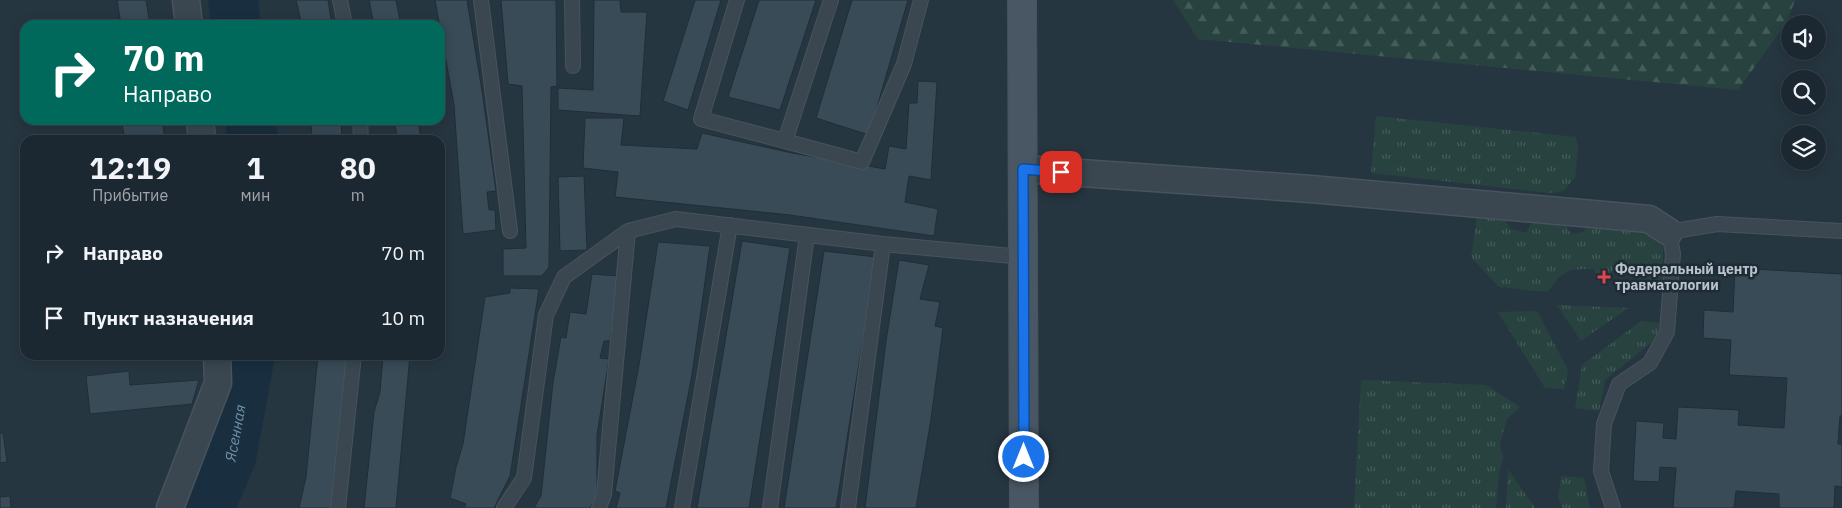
<!DOCTYPE html>
<html lang="ru">
<meta charset="utf-8">
<style>
:root{--surface:#1c2831;--page:#253039;--text:#f1f3f6;--muted:#a0a6ab;--line:#3a444d}
body{margin:0;font-family:"IBM Plex Sans",sans-serif;background:var(--page);color:var(--text);height:100vh;display:flex;flex-direction:column;font-size:19px;white-space:nowrap}
*{box-sizing:border-box;margin:0}
p{font-size:16px;color:var(--muted)}
.icon{flex:none;width:28px;height:28px;fill:none;stroke:currentColor;stroke-width:2;stroke-linecap:round;stroke-linejoin:round}
.map{position:relative;flex:1;overflow:hidden}
.panel{position:absolute;left:20px;top:135px;width:425px;height:225px;display:flex;flex-direction:column;background:var(--surface);border-radius:15px;box-shadow:0 2px 12px #0003,0 0 0 1px var(--line)}
.panel>*{flex:none}
.banner{position:absolute;left:20px;top:20px;width:425px;height:105px;border-radius:15px;box-shadow:0 2px 12px #0003,0 0 0 1px var(--line);background:#00695c;color:#fff;overflow:hidden}
.buttons{position:absolute;left:1781px;top:15px;display:grid;gap:10px}
.buttons a{display:grid;place-items:center;width:45px;height:45px;border-radius:50%;background:var(--surface);box-shadow:0 2px 12px #0003,0 0 0 1px var(--line);font-size:25px}
.pin{position:absolute;display:grid;place-items:center;width:42px;height:42px;color:#fff;margin:-21px;border-radius:10px;box-shadow:0 2px 8px #0006}
.me{position:absolute;width:55px;margin:-28px;rotate:0deg;stroke-linejoin:round;filter:drop-shadow(0 0 4px #0008)}
.turn{display:flex;align-items:center;gap:18px;height:105px;padding:0 20px;font-size:22px}
.turn .icon{width:65px;height:65px;stroke-width:2.5}
.turn b{display:block;font-size:35px;line-height:42px}
.eta{display:flex;justify-content:space-evenly;align-items:center;height:85px;text-align:center}
.eta b{font-size:30px;font-weight:700;line-height:35px}
ul{padding:0;list-style:none}
li{display:flex;align-items:center;gap:15px;height:65px;padding:0 20px}
li div{flex:1}
li b{display:block;font-size:19px}
li em{font-style:normal}
.map>svg:first-child{display:block}
</style>
<div class="map">
<svg width="1842" height="508" viewBox="0 0 1842 508">
<defs>
<pattern id="grass-tufts" width="24" height="20" patternUnits="userSpaceOnUse" patternTransform="scale(1.25)"><rect width="24" height="20" fill="#284240"/><path d="M3 7l-1-3M5 7V3M7 7l1-3M15 17l-1-3M17 17v-4M19 17l1-3" fill="none" stroke="#455c5a"/></pattern>
<pattern id="forest-firs" width="22" height="20" patternUnits="userSpaceOnUse" patternTransform="scale(1.25)"><rect width="22" height="20" fill="#284240"/><path d="M5 1l3.5 6h-7zM16 11l3.5 6h-7z" fill="#455c5a"/></pattern>
</defs>
<rect width="100%" height="100%" fill="#263641"/>
<path fill="url(#grass-tufts)" d="M1376 116 1576 137 1578 150 1575 177 1564 191 1550 193 1371 173Z
M1477 216 1504 219 1511 229 1526 233 1534 219 1554 216 1566 226 1571 234 1583 232 1592 222 1650 230 1663 248V292L1642 291 1635 272 1613 270 1608 277 1601 282 1596 277 1594 269C1582 269 1569 268 1559 277 1553 282 1554 288 1546 292L1499 287 1471 257Z
M1557 305 1628 308 1581 341Z
M1537 311 1568 370 1564 389 1545 388 1498 312Z
M1641 321 1660 323 1656 339 1605 380 1599 411 1575 408 1582 365Z
M1361 380 1486 385 1520 407 1507 419 1500 443 1503 459 1499 472 1496 508H1354Z
M1508 469 1535 508H1506Z
M1561 476 1584 478 1590 508H1563L1558 498Z"/>
<path fill="url(#forest-firs)" d="M1173 0H1795L1787 22 1738 90 1198 39Z"/>
<g fill="none" stroke-linecap="round" stroke-linejoin="round">
<g stroke="#192f3f" stroke-width="50">
<path d="M233 0 236 25"/>
<path d="M250 120 253 140"/>
<path id="s1" d="M209 508 231 458 250 355"/>
</g>
</g>
<path fill="#384b57" stroke="#212e38" d="M117 0H146L150 25H121Z
M296 0H328L332 25H302Z
M369 0H396L401 25H374Z
M435 0H467L483 97 496 191 487 192 489 210H495L496 230 463 234 454 105Z
M501 0H556L557 86 551 87 549 267 542 276H503V249L526 248 522 86 508 84Z
M594 0H620L621 12H647L640 116 558 110V88L593 90Z
M695 0H721L688 110 663 101Z
M759 0H816L780 110 728 97Z
M852 0H908L869 135 816 118Z
M918 81 937 82 931 180 909 176 905 202 938 209 934 236 790 215 615 197 618 172 583 168 585 118H624L621 145 697 149 702 133 792 153 885 169 889 146 906 149 909 103H917Z
M146 120H162L165 140H125L122 124Z
M311 120H341L342 140H312Z
M394 120H418L421 140H398Z
M584 176 587 250 560 251 558 177Z
M742 241 790 248 749 508H697Z
M658 242 710 246 692 375 666 508H616L620 493 615 491 639 365Z
M824 251 876 257 836 508H784Z
M899 260 929 265 920 299 940 302 935 326 943 328 931 419 916 508H865L886 341Z
M1735 268 1842 274V416H1840L1838 444H1842V487L1835 486 1834 508H1779V494L1736 491 1734 508H1673L1676 468 1660 467 1659 482 1633 481 1636 421 1664 423 1663 438 1676 439 1678 407 1739 410 1738 425 1784 428 1787 378 1729 375 1731 340 1703 338 1704 310 1733 312Z
M592 274 619 276 610 341H604L600 358 609 359 597 435V494L590 508H534L541 496 553 382 561 337 566 338 570 312 586 314Z
M510 288 539 289 510 476 494 508H464L466 504 450 498 456 467 463 444 485 297 510 293Z
M318 355H348L334 508H299L306 477Z
M383 355H410L396 508H364L374 412 380 392Z
M129 371 130 385 199 380 192 404 90 414 86 376Z
M0 433H3L7 462 0 463Z
M10 496 11 508H0V497Z"/>
<g fill="none" stroke-linecap="round" stroke-linejoin="round">
<g stroke="#47535d" stroke-width="16">
<path id="lane" d="M340 0 345 25
M481 0 510 231
M572 0 573 66
M737 0 701 119 785 141
M831 0 785 141 862 162 904 64 921 0
M360 120 361 140
M338 508 354 355
M504 508 524 478 546 315 564 277 628 231 676 219 883 244 1023 257
M599 508 604 494 628 231
M682 508 730 225
M770 508 807 235
M848 508 883 244
M1613 508 1601 471 1604 424 1619 384 1650 363 1667 332 1673 254 1669 232 1717 224 1842 231"/>
</g>
<g stroke="#47535d" stroke-width="29">
<path id="street" d="M186 0 189 25
M200 120 202 140
M1023 169 1311 189 1649 219 1669 232
M170 508 218 383 217 355"/>
</g>
<g stroke="#47535d" stroke-width="30">
<path id="secondary" d="M1022 0 1024 508"/>
</g>
<use href="#lane" stroke="#3a4750" stroke-width="14"/>
<use href="#street" stroke="#3a4750" stroke-width="26"/>
<use href="#secondary" stroke="#485763" stroke-width="28"/>
</g>
<g fill="none" stroke-linecap="round" stroke-linejoin="round">
<g stroke="#114b97" stroke-width="12">
<path id="route" d="M1024 457 1023 169 1061 172"/>
</g>
<use href="#route" stroke="#1a73e8" stroke-width="9"/>
</g>
<path fill="#e0444e" stroke="#1f2c36" stroke-width="2" d="M1601.5 269.5h5v5h5v5h-5v5h-5v-5h-5v-5h5z"/>
<g text-anchor="middle" stroke-width="5" stroke-linejoin="round" paint-order="stroke">
<g font-size="14" font-weight="bold" fill="#b7c2cb" stroke="#1f2c36" text-anchor="start">
<text x="1615" y="274">Федеральный центр<tspan x="1615" dy="16">травматологии</tspan></text>
</g>
<g font-size="15" font-style="italic" fill="#7092a9" stroke="#1f2c36">
<text dy="5" stroke="none"><textPath href="#s1" startOffset="80">Ясенная</textPath></text>
</g>
</g>
</svg>
<div class="buttons">
<a><svg class="icon" aria-label="sound" viewBox="0 0 24 24"><path d="M4 9h4l5-4v14l-5-4H4zM17 9q2 3 0 6"/></svg></a>
<a><svg class="icon" aria-label="search" viewBox="0 0 24 24"><circle cx="10" cy="10" r="6"/><path d="M15 15l6 6"/></svg></a>
<a><svg class="icon" aria-label="layers" viewBox="0 0 24 24"><path d="M12 4l9 5-9 5-9-5zM3 14l9 5 9-5"/></svg></a>
</div>
<div class="pin" style="left:1061px;top:172px;background:#d93025"><svg class="icon" aria-label="arrive" viewBox="0 0 24 24"><path d="M6 21V4h12l-3 4 3 4H6"/></svg></div>
<svg class="me" style="left:1024px;top:457px" viewBox="-20 -20 40 40"><circle r="17" fill="#1a73e8" stroke="#fff" stroke-width="3"/><path d="M0-11L8 9 0 5-8 9z" fill="#fff"/></svg>
<div class="banner">
<div class="turn"><svg class="icon" aria-label="right" viewBox="0 0 24 24"><path d="M7 20v-9h11M14 6l5 5-5 5"/></svg><div><b>70 m</b>Направо</div></div>
</div>
<section class="panel">
<div class="eta">
<div><b>12:19</b><p>Прибытие</p></div>
<div><b>1</b><p>мин</p></div>
<div><b>80</b><p>m</p></div>
</div>
<ul>
<li><svg class="icon" aria-label="right" viewBox="0 0 24 24"><path d="M7 20v-9h11M14 6l5 5-5 5"/></svg><div><b>Направо</b></div><em>70 m</em></li>
<li><svg class="icon" aria-label="arrive" viewBox="0 0 24 24"><path d="M6 21V4h12l-3 4 3 4H6"/></svg><div><b>Пункт назначения</b></div><em>10 m</em></li>
</ul>
</section>
</div>
